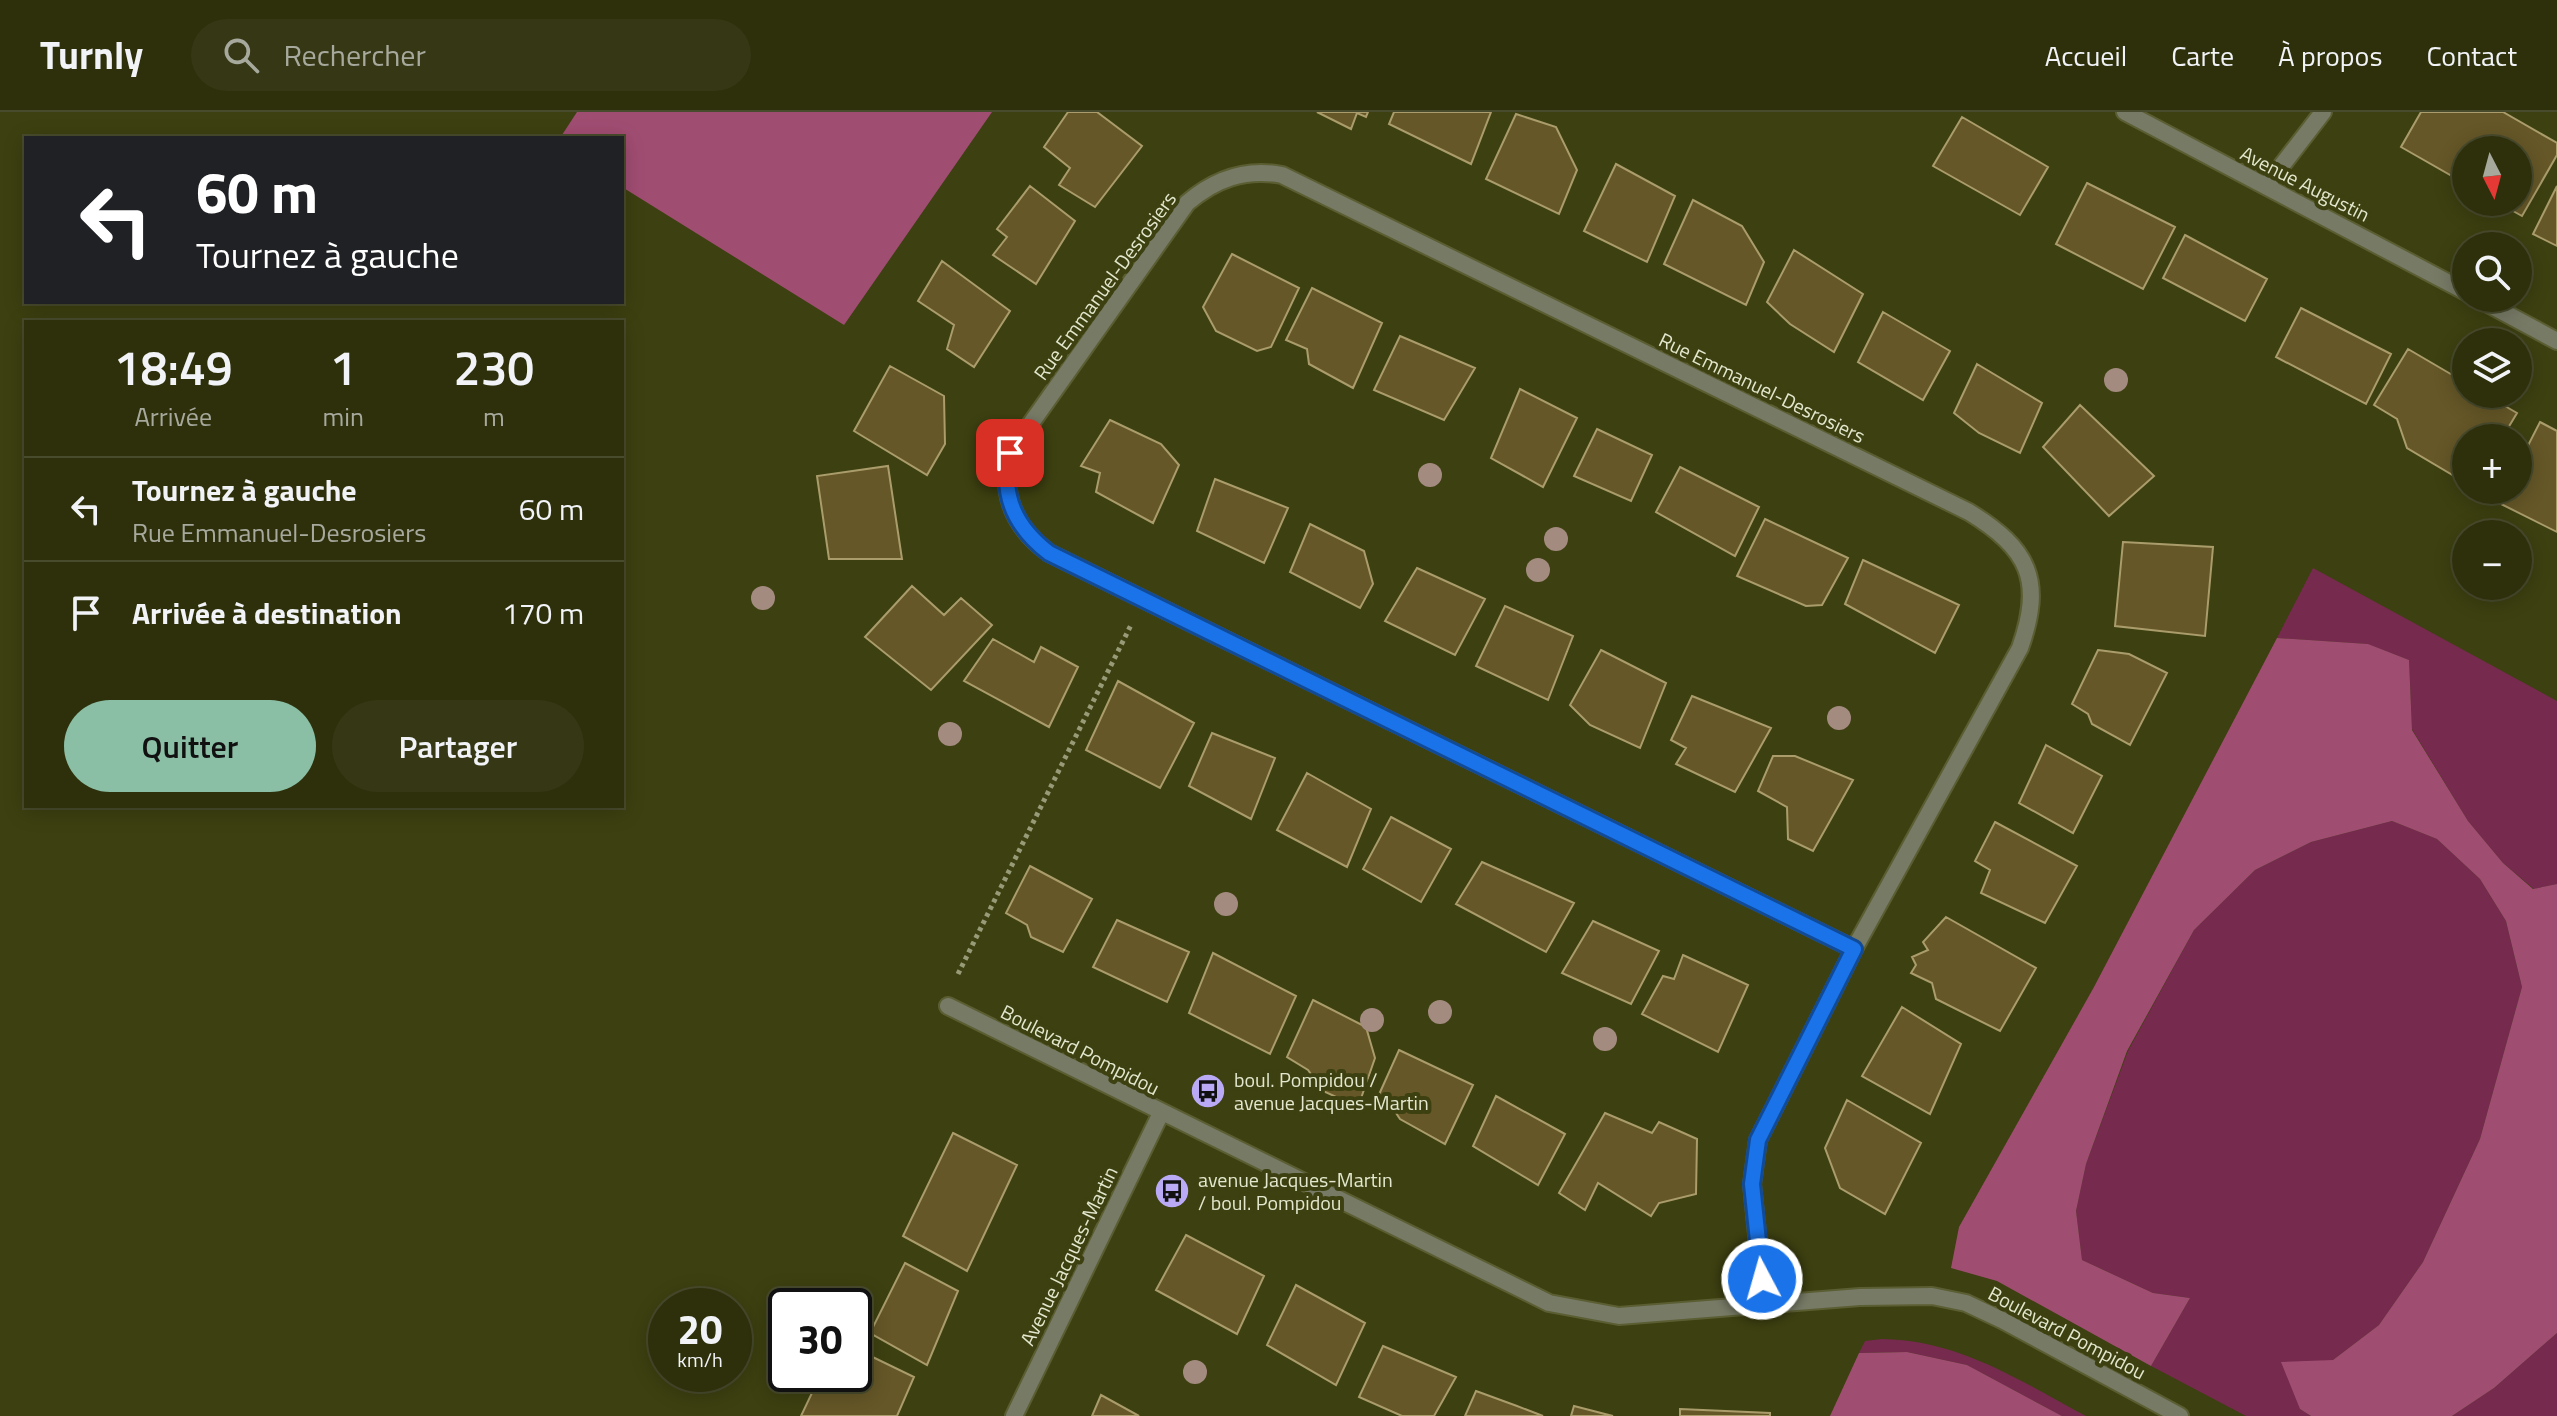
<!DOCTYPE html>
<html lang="fr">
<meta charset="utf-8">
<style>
:root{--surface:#2e300c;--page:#363815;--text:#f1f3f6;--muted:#a7a99d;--line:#494b2d;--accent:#8abfa5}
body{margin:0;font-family:"Titillium Web",sans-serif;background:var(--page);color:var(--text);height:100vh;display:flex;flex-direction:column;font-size:30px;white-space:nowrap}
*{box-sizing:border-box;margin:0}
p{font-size:26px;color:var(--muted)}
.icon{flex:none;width:44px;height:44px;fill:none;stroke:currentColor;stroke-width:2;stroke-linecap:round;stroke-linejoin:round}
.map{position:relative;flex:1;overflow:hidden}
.details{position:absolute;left:24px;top:208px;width:600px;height:488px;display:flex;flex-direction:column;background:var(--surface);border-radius:0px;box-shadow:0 4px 20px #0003,0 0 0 2px var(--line)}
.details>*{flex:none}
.banner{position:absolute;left:24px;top:24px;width:600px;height:168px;border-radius:0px;box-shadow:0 4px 20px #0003,0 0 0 2px var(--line);background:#202124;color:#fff;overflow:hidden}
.needle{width:52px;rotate:174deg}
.controls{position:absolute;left:2452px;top:24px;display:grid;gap:16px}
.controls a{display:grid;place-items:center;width:80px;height:80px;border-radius:50%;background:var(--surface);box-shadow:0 4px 20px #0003,0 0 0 2px var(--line);font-size:40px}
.speed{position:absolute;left:648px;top:1176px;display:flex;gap:16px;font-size:40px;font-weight:700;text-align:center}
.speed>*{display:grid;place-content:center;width:104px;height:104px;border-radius:50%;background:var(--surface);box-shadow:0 4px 20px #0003,0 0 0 2px var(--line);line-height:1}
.speed small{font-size:20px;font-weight:400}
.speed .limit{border:4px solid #111;border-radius:12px;background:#fff;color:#111}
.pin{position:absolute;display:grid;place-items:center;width:68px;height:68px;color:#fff;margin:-34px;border-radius:16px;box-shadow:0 4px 12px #0006}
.me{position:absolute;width:88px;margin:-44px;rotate:354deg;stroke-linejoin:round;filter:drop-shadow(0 0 6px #0008)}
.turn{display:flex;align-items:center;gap:28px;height:168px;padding:0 40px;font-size:36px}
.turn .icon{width:104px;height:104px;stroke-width:2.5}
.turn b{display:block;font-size:56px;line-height:68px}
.eta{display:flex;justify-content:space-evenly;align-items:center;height:136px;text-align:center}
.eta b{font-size:48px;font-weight:600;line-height:56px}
.action{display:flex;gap:16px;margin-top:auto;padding:16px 40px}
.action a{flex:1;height:92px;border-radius:48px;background:var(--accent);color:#111;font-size:32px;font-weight:600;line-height:92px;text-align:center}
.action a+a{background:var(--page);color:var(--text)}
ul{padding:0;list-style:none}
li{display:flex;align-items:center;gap:24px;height:104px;padding:0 40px;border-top:2px solid var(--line)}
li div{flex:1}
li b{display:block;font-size:30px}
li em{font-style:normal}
header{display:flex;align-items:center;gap:48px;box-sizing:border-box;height:112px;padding:0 40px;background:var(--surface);border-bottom:2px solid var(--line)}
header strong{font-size:38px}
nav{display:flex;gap:44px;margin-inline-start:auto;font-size:28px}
.search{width:560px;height:72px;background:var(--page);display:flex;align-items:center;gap:20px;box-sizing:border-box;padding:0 28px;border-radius:44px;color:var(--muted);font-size:30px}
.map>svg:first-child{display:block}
</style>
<header>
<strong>Turnly</strong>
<div class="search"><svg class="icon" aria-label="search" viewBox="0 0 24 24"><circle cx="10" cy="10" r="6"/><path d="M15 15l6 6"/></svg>Rechercher</div>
<nav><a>Accueil</a><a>Carte</a><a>À propos</a><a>Contact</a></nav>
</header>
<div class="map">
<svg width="2557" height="1304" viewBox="0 0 2557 1304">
<rect width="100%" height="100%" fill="#3d4010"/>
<path fill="#752a4e" d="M2313 456 2557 589V772L2534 777 2503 751 2468 709 2412 617 2409 548 2367 532 2277 526Z
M2392 709 2437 727 2480 767 2506 809 2522 875 2480 1027 2423 1150 2379 1213 2333 1248 2300 1297 2311 1304H2246L2151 1254 2190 1186 2153 1181 2082 1148 2076 1099 2086 1052 2128 939 2194 818 2255 758 2311 730Z
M2557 1221V1304H2452L2494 1276Z
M1882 1227C1960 1228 2020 1269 2086 1304H2062L1967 1253 1907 1240 1859 1241 1865 1229Z"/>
<path fill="#a04d72" d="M577 0H992L844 213 622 75V26H560Z
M2277 526 2368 532 2409 548 2412 618 2468 709 2503 751 2533 777 2557 772V1221L2494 1276 2452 1304H2311L2300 1297 2281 1250 2333 1248 2379 1213 2423 1150 2480 1027 2522 875 2506 809 2480 767 2437 727 2392 709 2311 730 2255 758 2194 818 2127 939 2086 1052 2076 1099 2082 1148 2153 1181 2190 1186 2151 1254 1997 1169 1951 1156 1959 1115 2094 875Z
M1907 1240 1967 1253 2062 1304H1830L1859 1241Z"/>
<path fill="#655727" stroke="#aa9c6b" stroke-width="2" d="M1068 0H1097L1142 34 1095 95 1059 73 1070 56 1044 35Z
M1317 0H1368L1366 5 1357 1 1351 17Z
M1394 0H1491L1471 52 1389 12Z
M2421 0H2503L2557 31V43L2522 104 2497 90H2518V38H2466V72L2401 35Z
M1516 2 1556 15 1577 58 1559 102 1486 67Z
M1962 5 2048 55 2020 103 1933 54Z
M1616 52 1675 84 1647 150 1584 119Z
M2087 71 2175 115 2143 177 2056 132Z
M1030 74 1075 109 1036 172 993 143 1007 125 997 117Z
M2557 74V134L2533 122Z
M1693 88 1742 114 1764 150 1746 193 1664 152Z
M2185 123 2267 167 2245 209 2163 166Z
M1794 138 1863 182 1834 240 1790 212 1767 190Z
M1232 142 1299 176 1271 235 1257 239 1216 219 1203 195Z
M942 149 1010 199 974 255 947 237 954 213 918 189Z
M1312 176 1382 211 1353 276 1309 252 1307 237 1286 228Z
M2301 196 2391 242 2366 292 2276 245Z
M1883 200 1950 239 1923 288 1858 250Z
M1400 224 1475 256 1444 308 1374 278Z
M2408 237 2466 271V282H2484L2517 301 2502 326H2466V371L2407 336 2397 307 2374 293Z
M1977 252 2042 291 2020 341 1979 321 1954 301Z
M890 254 944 284 945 332 927 363 854 319Z
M1520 277 1577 306 1543 375 1491 346Z
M2080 293 2154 364 2109 404 2043 335Z
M1110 308 1161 332 1179 353 1153 411 1096 380 1100 361 1081 354Z
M2540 310 2557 319V420L2499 391 2505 378H2518V353Z
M1597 317 1652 343 1631 389 1574 364Z
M888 354 902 447H829L817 364Z
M1680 355 1759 395 1735 444 1656 400Z
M1215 367 1288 396 1264 451 1197 419Z
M1765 407 1848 446 1822 493 1806 494 1737 464Z
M1310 412 1364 439 1373 472 1360 496 1290 460Z
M2123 430 2213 435 2205 524 2115 514Z
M1863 448 1959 493 1935 541 1845 492Z
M1417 456 1485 487 1455 543 1385 509Z
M912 474 944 503 961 486 992 513 931 578 865 525Z
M1505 494 1573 524 1548 588 1476 554Z
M993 527 1034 550 1041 535 1078 555 1049 615 964 569Z
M1601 538 1666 571 1640 636 1590 613 1570 593Z
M2098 538 2129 542 2167 561 2130 633 2092 612 2088 602 2072 592Z
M1118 569 1194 611 1160 676 1086 638Z
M1692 584 1771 616 1735 680 1676 652 1686 636 1671 628Z
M1212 621 1275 646 1251 707 1189 674Z
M2046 633 2102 664 2073 721 2019 691Z
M1773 644H1795L1853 668 1813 739 1788 727 1787 695 1758 679Z
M1307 661 1371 697 1347 755 1277 718Z
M1391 705 1451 737 1421 790 1363 757Z
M1995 710 2077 754 2045 811 1981 781 1990 758 1975 749Z
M1482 750 1574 791 1546 840 1456 792Z
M1030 754 1092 787 1063 840 1031 825 1027 813 1006 801Z
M1946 805 2036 856 2000 919 1936 887 1932 871 1911 861 1916 853 1912 845 1928 838 1923 830Z
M1117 808 1189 840 1167 890 1093 855Z
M1593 809 1659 839 1631 892 1562 861Z
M1213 841 1296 884 1270 942 1189 901Z
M1683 843 1748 873 1718 940 1642 902 1663 864 1674 867Z
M1313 888 1366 915 1375 946 1358 995 1323 979 1308 958 1287 945Z
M1902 895 1961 932 1930 1002 1862 964Z
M1399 938 1473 973 1445 1032 1400 1007 1394 998 1377 987Z
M1496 984 1565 1022 1538 1073 1473 1034Z
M1847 988 1921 1031 1885 1102 1840 1076 1825 1036Z
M1605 1001 1652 1021 1659 1010 1697 1027 1696 1082 1659 1091 1651 1104 1598 1071 1585 1098 1559 1081Z
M953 1021 1017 1053 967 1159 903 1124Z
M1186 1123 1264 1164 1237 1222 1156 1178Z
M905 1151 958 1179 927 1253 870 1221Z
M1296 1173 1365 1211 1336 1273 1267 1233Z
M1383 1234 1456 1265 1434 1304H1402L1359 1285Z
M854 1236 914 1265 897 1304H801L821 1262H854Z
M1476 1279 1517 1294 1543 1304H1465Z
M1101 1283 1139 1304H1092Z
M1574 1294 1605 1302 1613 1304H1571Z
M1680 1297 1770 1301V1304H1680Z"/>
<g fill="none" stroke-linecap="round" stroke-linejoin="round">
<g stroke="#5b5e32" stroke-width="20">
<path id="minor" d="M2125 0 2466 180
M2266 74 2323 0
M2477 186 2557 229
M948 894 1549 1191 1619 1204 1860 1185 1932 1184 1966 1191 2002 1208 2180 1304
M1764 1192 1752 1072 1758 1028 1854 837 2020 536C2044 468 2029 437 1969 400L1282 63C1245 56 1215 67 1187 91L1010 341C1000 383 1015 416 1049 441L1854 837
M1014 1304 1161 1001"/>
</g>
<path stroke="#989b77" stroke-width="5" stroke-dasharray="4 4" stroke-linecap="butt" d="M958 862 1131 513"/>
<use href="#minor" stroke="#777a65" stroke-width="16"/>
</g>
<g fill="#a48b80">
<circle cx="2116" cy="268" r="12"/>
<circle cx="1430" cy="363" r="12"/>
<circle cx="1556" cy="427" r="12"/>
<circle cx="1538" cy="458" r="12"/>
<circle cx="763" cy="486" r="12"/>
<circle cx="1839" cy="606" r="12"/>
<circle cx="950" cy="622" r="12"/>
<circle cx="1226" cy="792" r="12"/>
<circle cx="1440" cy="900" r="12"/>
<circle cx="1372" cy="908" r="12"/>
<circle cx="1605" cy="927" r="12"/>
<circle cx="1195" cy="1260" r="12"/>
</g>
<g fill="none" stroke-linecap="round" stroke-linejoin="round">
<g stroke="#114b97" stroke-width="20">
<path id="route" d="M1010 341C1000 383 1015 415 1049 441L1854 837 1758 1028 1752 1072 1762 1167"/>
</g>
<use href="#route" stroke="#1a73e8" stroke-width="14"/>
</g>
<defs>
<g id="bus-disc" transform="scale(1.8)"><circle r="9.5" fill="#baaaf6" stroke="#3d4010"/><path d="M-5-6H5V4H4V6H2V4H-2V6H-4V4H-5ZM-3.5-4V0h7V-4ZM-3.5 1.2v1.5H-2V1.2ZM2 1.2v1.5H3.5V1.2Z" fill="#111"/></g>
</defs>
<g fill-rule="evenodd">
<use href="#bus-disc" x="1208" y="979"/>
<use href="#bus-disc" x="1172" y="1079"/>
</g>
<g text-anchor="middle" stroke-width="8" stroke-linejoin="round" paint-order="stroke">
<g font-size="20" fill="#e3e7cd" stroke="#3d4010">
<text transform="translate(2305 72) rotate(27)" y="7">Avenue Augustin</text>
<text transform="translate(1105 174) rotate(-54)" y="7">Rue Emmanuel-Desrosiers</text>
<text transform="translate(1762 276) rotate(26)" y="7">Rue Emmanuel-Desrosiers</text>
<text transform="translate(1080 938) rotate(27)" y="7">Boulevard Pompidou</text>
<text transform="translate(1069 1144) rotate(-64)" y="7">Avenue Jacques-Martin</text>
<text transform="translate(2067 1221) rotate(28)" y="7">Boulevard Pompidou</text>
</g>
<g font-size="20" fill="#e3e7cd" stroke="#3d4010" text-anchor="start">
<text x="1234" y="975">boul. Pompidou /<tspan x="1234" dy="23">avenue Jacques-Martin</tspan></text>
<text x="1198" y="1075">avenue Jacques-Martin<tspan x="1198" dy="23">/ boul. Pompidou</tspan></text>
</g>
</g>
</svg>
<div class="controls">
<a><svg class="needle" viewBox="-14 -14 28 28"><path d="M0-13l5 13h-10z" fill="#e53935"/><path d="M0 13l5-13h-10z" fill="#a7a99d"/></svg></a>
<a><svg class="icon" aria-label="search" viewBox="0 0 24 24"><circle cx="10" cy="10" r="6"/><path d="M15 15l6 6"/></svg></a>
<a><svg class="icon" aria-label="layers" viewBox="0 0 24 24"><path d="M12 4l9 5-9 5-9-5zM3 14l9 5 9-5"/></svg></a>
<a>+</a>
<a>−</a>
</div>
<div class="speed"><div>20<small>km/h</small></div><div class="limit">30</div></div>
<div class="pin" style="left:1010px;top:341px;background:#d93025"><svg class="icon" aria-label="arrive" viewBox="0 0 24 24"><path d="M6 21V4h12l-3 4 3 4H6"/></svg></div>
<svg class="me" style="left:1762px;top:1167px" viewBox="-20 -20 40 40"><circle r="17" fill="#1a73e8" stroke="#fff" stroke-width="3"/><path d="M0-11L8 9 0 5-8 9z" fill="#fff"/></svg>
<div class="banner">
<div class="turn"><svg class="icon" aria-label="left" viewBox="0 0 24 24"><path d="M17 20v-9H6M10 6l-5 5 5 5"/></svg><div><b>60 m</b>Tournez à gauche</div></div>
</div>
<section class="details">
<div class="eta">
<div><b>18:49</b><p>Arrivée</p></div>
<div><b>1</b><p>min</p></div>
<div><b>230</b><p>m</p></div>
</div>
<ul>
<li><svg class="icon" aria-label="left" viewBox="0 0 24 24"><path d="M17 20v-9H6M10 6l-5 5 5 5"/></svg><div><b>Tournez à gauche</b><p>Rue Emmanuel-Desrosiers</p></div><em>60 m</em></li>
<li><svg class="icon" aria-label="arrive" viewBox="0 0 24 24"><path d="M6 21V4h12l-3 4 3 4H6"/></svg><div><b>Arrivée à destination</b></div><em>170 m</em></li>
</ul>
<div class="action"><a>Quitter</a><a>Partager</a></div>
</section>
</div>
